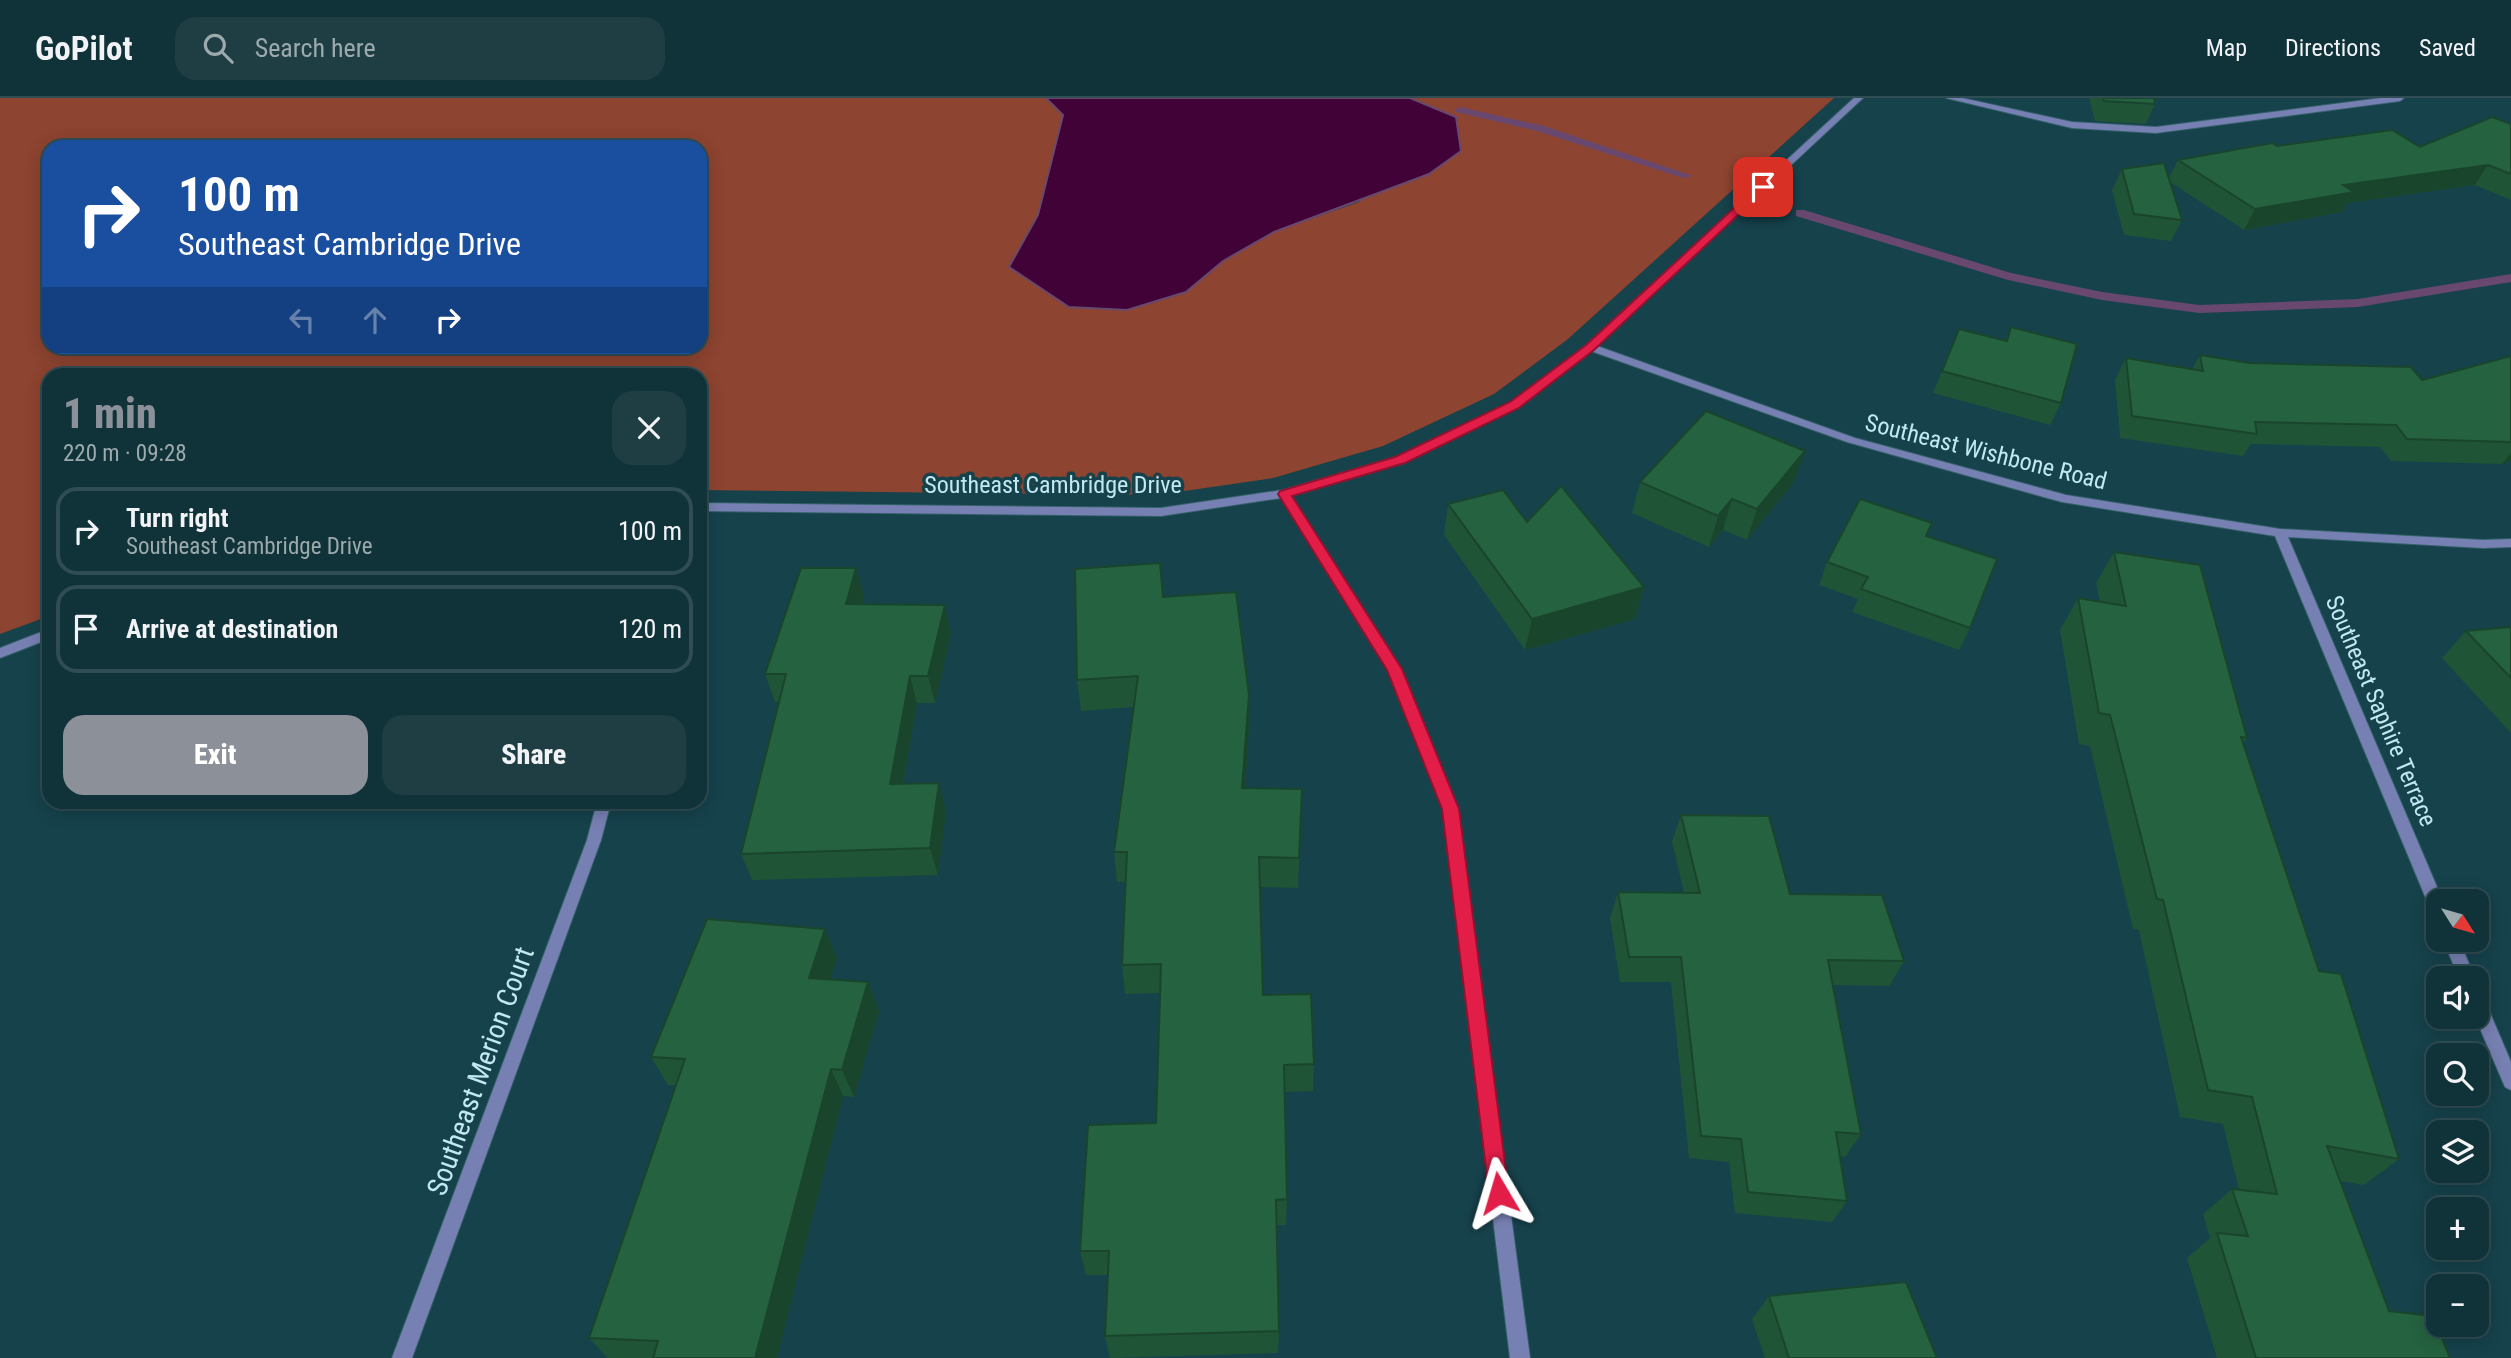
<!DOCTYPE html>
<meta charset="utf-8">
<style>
:root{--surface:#103239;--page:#1e3e44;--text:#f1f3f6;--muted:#9caaae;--line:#304d53;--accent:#8c9099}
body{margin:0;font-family:"Roboto Condensed",sans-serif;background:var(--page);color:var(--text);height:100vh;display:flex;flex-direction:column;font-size:26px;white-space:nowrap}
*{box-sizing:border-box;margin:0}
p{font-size:23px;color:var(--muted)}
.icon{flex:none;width:38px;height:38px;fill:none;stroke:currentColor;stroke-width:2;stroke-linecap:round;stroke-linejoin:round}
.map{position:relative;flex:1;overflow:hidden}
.details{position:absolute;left:42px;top:270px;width:665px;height:441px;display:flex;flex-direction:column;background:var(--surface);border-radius:21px;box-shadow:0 4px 18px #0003,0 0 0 2px var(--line)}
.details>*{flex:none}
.guide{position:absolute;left:42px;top:42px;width:665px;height:214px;border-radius:21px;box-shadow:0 4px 18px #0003,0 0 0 2px var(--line);background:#1a4fa0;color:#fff;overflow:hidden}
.needle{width:46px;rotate:127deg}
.tools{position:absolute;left:2426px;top:791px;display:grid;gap:14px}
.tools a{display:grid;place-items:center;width:63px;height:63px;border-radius:14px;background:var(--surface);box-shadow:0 4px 18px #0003,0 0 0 2px var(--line);font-size:35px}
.pin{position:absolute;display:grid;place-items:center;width:60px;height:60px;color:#fff;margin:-30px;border-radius:14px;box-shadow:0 4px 10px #0006}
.me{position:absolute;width:77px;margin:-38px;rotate:353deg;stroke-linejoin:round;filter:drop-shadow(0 0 5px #0008)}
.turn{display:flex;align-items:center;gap:24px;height:147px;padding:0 21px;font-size:32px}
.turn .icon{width:91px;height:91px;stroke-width:2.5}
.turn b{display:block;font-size:49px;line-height:60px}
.lanes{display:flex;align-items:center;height:66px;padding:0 21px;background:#0003;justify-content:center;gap:35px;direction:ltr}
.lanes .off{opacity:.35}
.round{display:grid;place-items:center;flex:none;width:74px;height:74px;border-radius:21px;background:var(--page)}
.overview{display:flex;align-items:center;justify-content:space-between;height:119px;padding:0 21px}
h1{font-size:42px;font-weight:800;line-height:52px;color:var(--accent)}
.action{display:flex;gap:14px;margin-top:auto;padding:14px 21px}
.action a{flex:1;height:80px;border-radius:21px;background:var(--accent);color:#fff;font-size:28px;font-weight:800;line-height:80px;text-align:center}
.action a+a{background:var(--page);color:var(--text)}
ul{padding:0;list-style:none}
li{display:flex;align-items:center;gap:21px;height:88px;margin:0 14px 10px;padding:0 7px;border:4px solid var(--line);border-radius:21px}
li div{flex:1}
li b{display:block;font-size:26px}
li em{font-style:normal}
header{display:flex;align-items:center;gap:42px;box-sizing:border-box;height:98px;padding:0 35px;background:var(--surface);border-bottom:2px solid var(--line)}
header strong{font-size:33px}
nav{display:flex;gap:38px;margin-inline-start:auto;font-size:24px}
.search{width:490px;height:63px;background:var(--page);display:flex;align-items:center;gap:18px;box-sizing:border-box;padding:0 24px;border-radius:21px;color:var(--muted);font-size:26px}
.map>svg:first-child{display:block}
</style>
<header>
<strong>GoPilot</strong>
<div class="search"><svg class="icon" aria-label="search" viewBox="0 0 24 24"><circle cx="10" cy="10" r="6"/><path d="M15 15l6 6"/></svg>Search here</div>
<nav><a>Map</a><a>Directions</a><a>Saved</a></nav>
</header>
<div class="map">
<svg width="2511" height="1260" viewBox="0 0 2511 1260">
<rect width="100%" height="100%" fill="#16424c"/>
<path fill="#8d4430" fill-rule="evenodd" d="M0 0H1046L1063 17 1038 117 1009 169 1186 194 1223 163 1274 134 1359 104 1456 19 1410 0H1834L1568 241 1494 296 1383 348 1273 380 1157 397 700 392V276H49V518L0 536ZM49 49H700V248H49Z"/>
<path fill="#410337" stroke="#68486f" stroke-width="2" d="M1046 0H1410L1456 19 1461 53 1429 76 1274 134 1223 163 1186 194 1127 212 1069 209 1009 169 1038 117 1063 17Z"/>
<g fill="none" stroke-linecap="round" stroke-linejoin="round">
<path fill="#68486f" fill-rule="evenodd" d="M1460 9 1544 28 1693 78 1683 80 1537 33 1456 14 1455 12Z
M1796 112H1804L2011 175 2102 194 2199 207 2358 201 2511 176V184L2358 209 2199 215 2102 202 2008 182 1796 118Z"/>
<g stroke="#35606a" stroke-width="2">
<path id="street" d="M1854 0H1863L1597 248 1855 340 2066 397 2280 431 2483 442 2511 441V449L2483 450 2288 439 2443 803H2438V816L2432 815 2275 438 2062 404 1847 344 1591 253 1518 309 1404 365 1291 398 1401 571 1457 711 1530 1260H1510L1443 711 1388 572 1281 400 1161 418 700 413V405L1161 410 1283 392 1396 359 1510 305 1586 247Z
M1946 0H1962L2072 24 2156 29 2381 0H2404L2400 3 2156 35 2072 30Z
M49 531V541L0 560V550Z
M597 704H611L601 742 412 1260H392L587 742Z
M2443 842H2459L2475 880H2459Z
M2476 894 2482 896 2511 964V992L2505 989 2475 919Z"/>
</g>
<use href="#street" fill="#7780b2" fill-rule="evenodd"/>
</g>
<path fill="#205437" d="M2089 0H2154L2155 6 2146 26 2095 23Z
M2511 26V102L2475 87 2347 105 2342 114 2244 132 2170 84 2182 122 2171 143 2124 137 2112 92 2122 71 2169 80 2178 62 2277 48 2420 49Z
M2011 229 2061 305 2050 327 1933 295 1959 231 2005 243Z
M2200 257 2250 265 2422 282 2511 258V363L2502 366 2391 363 2380 349 2251 346 2243 358 2120 340 2115 282 2126 260 2192 271Z
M1640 384H1794L1747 442 1723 432 1709 449 1632 415Z
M1448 406 1527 424 1644 489 1635 521 1525 552 1444 437Z
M1926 438 1970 530 1959 552 1852 514 1858 501 1819 487 1827 464Z
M2114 454 2247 640 2243 645 2319 873 2399 1061 2364 1087 2340 1083 2389 1213 2450 1260H2217L2187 1160 2210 1140 2203 1116 2232 1091 2239 1092 2223 1026 2180 1019 2139 832 2133 831 2090 648 2079 646 2060 532 2078 500 2100 504 2096 485Z
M856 470 864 498 862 506 945 507 951 535 935 605H917L903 686 946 712 938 777 752 782 741 756 779 604H775L765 576Z
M1163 499 1249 597V628L1245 690 1302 691 1298 790 1260 789 1263 897 1314 966 1313 993 1285 994 1287 1101 1286 1127H1276L1279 1233 1278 1255 1110 1260 1105 1238 1108 1177H1086L1080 1153 1156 1025 1160 895 1125 896 1122 867 1126 784H1117L1114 754 1134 609 1081 613 1077 582Z
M2511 529V635L2442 560 2466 533Z
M1681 717 1790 796 1904 863 1889 888 1833 887 1861 1036 1845 1059 1840 1058 1847 1103 1832 1124 1735 1115 1729 1064 1689 1060 1671 884H1620L1610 820 1618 794 1684 795 1672 743Z
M825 831 837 860 830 882 868 884 879 913 854 999 843 998 777 1260H608L589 1240 676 987H668L651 959Z
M1769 1198 1937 1260H1765L1752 1221Z"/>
<path fill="#1a452d" d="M2488 67 2475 87 2347 105 2342 114 2244 132 2255 111 2343 87Z
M1805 353 1794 384 1747 442 1757 411Z
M2511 355V363L2502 366Z
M1732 401 1723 432 1709 449 1718 418Z
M856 470 864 498 854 534 846 506Z
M1644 489 1635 521 1525 552 1532 521Z
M945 507 951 535 935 605 928 578Z
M910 578 917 605 898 713 890 686Z
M1249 597V628L1243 721 1242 690Z
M939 685 946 712 938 777 930 750Z
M825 831 837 860 821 909 809 880Z
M868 884 879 913 854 999 842 972Z
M831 971 843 998 777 1260H755Z"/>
<path fill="#256240" stroke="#1a452d" stroke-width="2" d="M2103 0H2154L2155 6 2104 3Z
M2492 19 2511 26V76L2488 67 2343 87 2354 94 2255 111 2178 62 2272 45 2277 48 2392 32 2420 49Z
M2164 65 2182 122 2134 116 2122 71Z
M2011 229 2077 246 2061 305 1942 273 1959 231 2007 243Z
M2200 257 2250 265 2411 269 2422 282 2511 258V344L2407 341 2396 327 2255 324 2257 336 2132 318 2126 260 2203 273Z
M1706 313 1805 353 1757 411 1732 401 1718 418 1640 384Z
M1561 388 1644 489 1532 521 1448 406 1503 392 1527 424Z
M1860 401 1932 425 1926 438 1997 461 1970 530 1861 491 1868 479 1827 464Z
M2114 454 2200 467 2247 640 2241 639 2319 873 2341 876 2399 1061 2327 1048 2389 1213 2433 1218 2450 1260H2256L2217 1135 2248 1138 2232 1091 2277 1096 2252 999 2208 992 2163 802 2157 801 2110 617 2099 615 2078 500 2126 508Z
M1160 465 1163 499 1236 494 1249 597 1242 690 1302 691 1299 760 1259 759 1263 897 1311 896 1314 966 1284 967 1287 1101 1276 1102 1279 1233 1105 1238 1109 1153H1080L1088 1027 1156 1025 1161 866 1122 867 1127 754H1114L1138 578 1077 582 1075 471Z
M801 470H856L846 506 945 507 928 578H910L890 686 939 685 930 750 741 756 786 576H765Z
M2511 529V580L2466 533Z
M1681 717 1769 718 1790 796 1882 797 1904 863 1828 862 1861 1036 1836 1034 1847 1103 1748 1094 1741 1041 1701 1038 1681 859H1629L1618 794 1700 795Z
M707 821 825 831 809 880 868 884 842 972 831 971 755 1260H653L658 1243 589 1240 685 961 651 959Z
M1906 1184 1937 1260H1789L1769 1198Z"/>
<path fill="#e11d48" stroke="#92132f" stroke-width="2" d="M1759 87 1768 89 1594 252 1519 310 1405 365 1292 398 1402 571 1459 711 1509 1095 1506 1102 1499 1105 1492 1102 1489 1095 1442 711 1387 572 1278 396 1280 393 1395 359 1510 304 1586 247Z"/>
<g text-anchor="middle" stroke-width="7" stroke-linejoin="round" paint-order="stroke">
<g font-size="24" fill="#c2e8f2" stroke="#16424c">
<text transform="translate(1986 354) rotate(14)" y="8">Southeast Wishbone Road</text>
<text x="1053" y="395">Southeast Cambridge Drive</text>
<text transform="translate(2381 613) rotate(67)" y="8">Southeast Saphire Terrace</text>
</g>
<g font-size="28" fill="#c2e8f2" stroke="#16424c">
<text transform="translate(480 973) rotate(-70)" y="10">Southeast Merion Court</text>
</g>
</g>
</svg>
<div class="tools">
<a><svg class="needle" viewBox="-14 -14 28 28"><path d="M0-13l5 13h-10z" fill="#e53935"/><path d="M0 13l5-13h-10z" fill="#9caaae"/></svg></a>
<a><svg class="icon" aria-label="sound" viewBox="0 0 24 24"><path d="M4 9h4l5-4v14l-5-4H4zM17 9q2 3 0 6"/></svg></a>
<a><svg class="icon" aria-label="search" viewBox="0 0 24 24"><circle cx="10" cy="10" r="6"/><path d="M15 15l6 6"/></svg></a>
<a><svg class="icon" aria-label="layers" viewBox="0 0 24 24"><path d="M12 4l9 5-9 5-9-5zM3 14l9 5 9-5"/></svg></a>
<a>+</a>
<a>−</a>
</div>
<div class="pin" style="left:1763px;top:89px;background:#d93025"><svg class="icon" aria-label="arrive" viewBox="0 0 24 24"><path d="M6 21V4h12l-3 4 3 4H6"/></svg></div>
<svg class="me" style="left:1499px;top:1095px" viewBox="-20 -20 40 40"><path d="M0-17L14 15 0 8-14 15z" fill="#e11d48" stroke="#fff" stroke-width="4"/></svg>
<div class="guide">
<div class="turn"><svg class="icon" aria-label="right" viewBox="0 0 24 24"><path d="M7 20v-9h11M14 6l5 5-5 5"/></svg><div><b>100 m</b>Southeast Cambridge Drive</div></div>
<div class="lanes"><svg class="icon off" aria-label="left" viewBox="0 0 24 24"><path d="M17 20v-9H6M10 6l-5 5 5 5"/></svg><svg class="icon off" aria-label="ahead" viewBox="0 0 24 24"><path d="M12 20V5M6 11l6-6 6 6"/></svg><svg class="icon" aria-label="right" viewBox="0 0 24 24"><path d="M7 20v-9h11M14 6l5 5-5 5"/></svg></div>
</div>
<section class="details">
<div class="overview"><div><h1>1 min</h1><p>220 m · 09:28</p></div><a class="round"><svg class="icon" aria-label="close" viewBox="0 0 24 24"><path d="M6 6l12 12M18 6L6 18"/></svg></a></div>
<ul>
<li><svg class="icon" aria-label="right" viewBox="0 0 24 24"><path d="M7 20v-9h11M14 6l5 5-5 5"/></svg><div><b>Turn right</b><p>Southeast Cambridge Drive</p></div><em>100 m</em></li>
<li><svg class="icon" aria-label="arrive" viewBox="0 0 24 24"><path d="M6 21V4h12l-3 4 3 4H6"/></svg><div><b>Arrive at destination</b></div><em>120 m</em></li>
</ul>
<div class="action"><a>Exit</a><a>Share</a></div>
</section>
</div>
